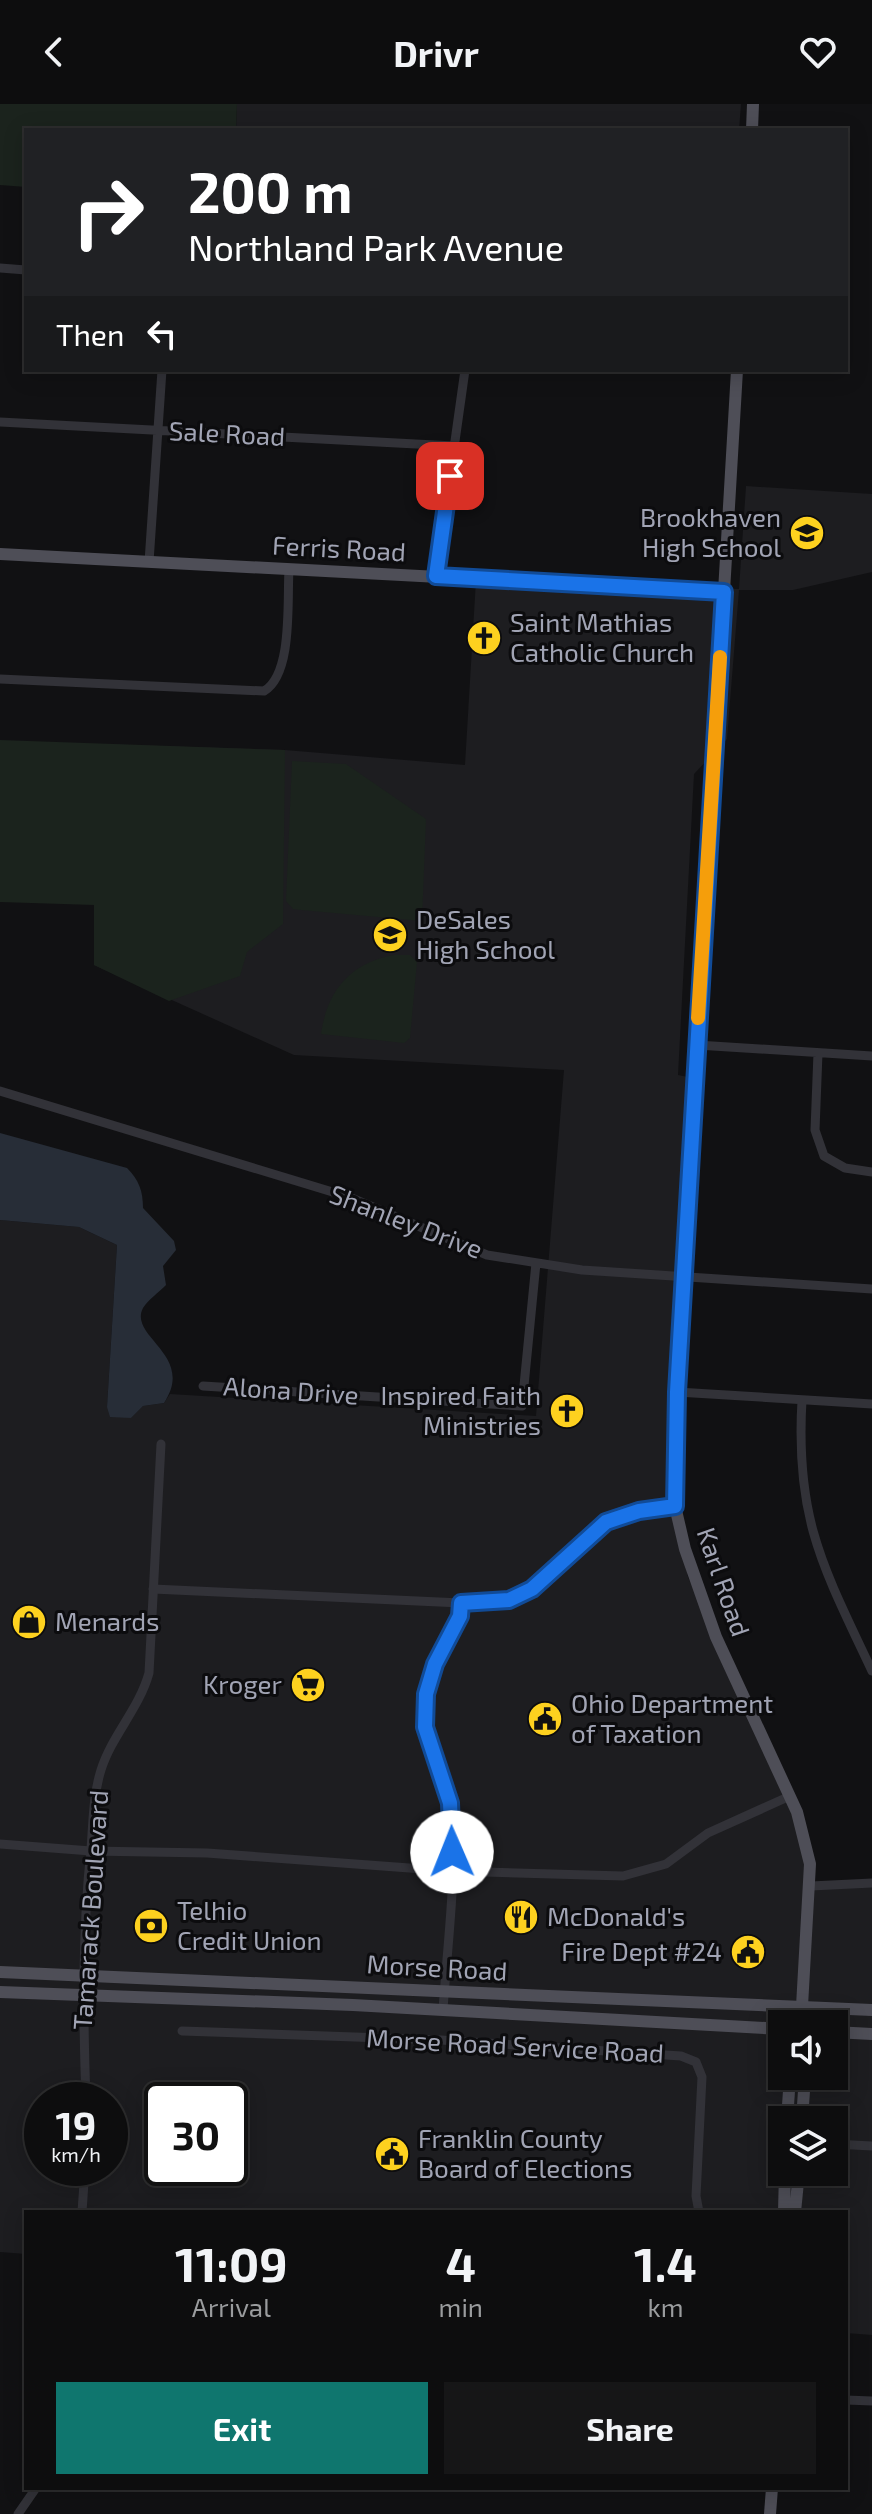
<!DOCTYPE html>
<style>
:root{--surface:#0d0d0e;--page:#161617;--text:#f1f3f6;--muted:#9a9c9e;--line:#2d2d2e;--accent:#0f766e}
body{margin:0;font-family:"Exo 2",sans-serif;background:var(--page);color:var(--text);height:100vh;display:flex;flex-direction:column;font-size:30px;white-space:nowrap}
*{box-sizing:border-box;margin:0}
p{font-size:26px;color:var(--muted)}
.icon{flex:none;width:44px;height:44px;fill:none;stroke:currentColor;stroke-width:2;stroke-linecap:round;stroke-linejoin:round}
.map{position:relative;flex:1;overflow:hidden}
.side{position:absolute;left:24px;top:2106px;width:824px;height:280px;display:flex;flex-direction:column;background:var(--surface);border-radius:0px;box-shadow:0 4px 20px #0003,0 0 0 2px var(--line)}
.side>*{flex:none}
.top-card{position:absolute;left:24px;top:24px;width:824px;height:244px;border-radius:0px;box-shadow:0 4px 20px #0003,0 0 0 2px var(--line);background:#202124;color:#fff;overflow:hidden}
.buttons{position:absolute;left:768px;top:1906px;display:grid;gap:16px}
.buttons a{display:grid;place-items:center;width:80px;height:80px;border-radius:0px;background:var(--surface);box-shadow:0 4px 20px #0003,0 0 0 2px var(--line);font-size:40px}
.speed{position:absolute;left:24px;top:1978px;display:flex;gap:16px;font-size:40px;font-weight:700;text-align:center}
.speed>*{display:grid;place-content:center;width:104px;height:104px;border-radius:50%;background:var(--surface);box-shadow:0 4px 20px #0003,0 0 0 2px var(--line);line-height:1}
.speed small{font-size:20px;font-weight:400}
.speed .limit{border:4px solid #111;border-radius:12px;background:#fff;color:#111}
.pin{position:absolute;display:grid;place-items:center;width:68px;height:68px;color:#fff;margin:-34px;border-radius:16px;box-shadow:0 4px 12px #0006}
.me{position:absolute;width:88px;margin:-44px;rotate:359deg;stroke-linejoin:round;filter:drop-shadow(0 0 6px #0008)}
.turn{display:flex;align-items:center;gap:28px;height:168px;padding:0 32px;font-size:36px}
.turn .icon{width:104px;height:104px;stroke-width:2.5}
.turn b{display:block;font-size:56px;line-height:68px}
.then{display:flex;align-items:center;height:76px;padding:0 32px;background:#0003;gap:16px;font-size:30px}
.eta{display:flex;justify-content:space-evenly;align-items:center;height:136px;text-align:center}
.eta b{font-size:48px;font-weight:700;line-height:56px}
.button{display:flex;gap:16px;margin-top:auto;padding:16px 32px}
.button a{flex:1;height:92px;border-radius:0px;background:var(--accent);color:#fff;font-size:32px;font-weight:700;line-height:92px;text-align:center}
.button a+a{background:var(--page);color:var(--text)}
header{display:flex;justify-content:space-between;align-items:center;height:104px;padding:0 32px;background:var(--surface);font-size:36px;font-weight:700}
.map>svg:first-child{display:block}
</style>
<header><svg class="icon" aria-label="back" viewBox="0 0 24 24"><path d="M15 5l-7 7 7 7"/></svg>Drivr<svg class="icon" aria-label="heart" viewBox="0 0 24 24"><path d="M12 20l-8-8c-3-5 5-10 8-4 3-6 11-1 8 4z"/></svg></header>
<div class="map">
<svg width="872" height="2410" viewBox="0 0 872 2410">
<rect width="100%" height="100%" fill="#111113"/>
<path fill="#1d1d20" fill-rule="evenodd" d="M237 0H741L739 26H236Z
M746 382 872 390V468L793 486H739L727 635 694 670 678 971 693 974 675 1402 688 1473 800 1717 812 1784 872 1782V2231L846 2229V2108H26V2150L0 2148V1116L79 1123 117 1141 107 1303 131 1314 143 1302 164 1299 170 1290 536 1312 564 966 294 951 94 861 98 640 285 646 465 661 476 476 739 485ZM782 1920H834V1972H782ZM42 1996H110V2064H42ZM162 1996H230V2064H162ZM782 2016H834V2068H782Z"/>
<path fill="#1b231d" d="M0 0H237L236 26H26V83L0 81Z
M0 636 285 646 283 820 247 848 240 872 169 897 94 861V801L0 798Z
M292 657 346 660 426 715 422 817 301 806 293 805 286 797Z
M394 851H410L417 858 410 934 404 939 321 930C327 887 350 859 394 851Z"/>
<path fill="#272d37" d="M0 1029 127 1064C139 1076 143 1087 143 1104L174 1137 176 1146 163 1162 166 1181C159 1188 148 1196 143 1204 128 1233 196 1251 164 1299L143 1302 131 1314 110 1313 107 1303 117 1141 79 1123 0 1116Z"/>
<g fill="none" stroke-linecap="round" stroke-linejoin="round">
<path stroke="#323238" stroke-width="9" d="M0 164 26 166
M0 318 454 342
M149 458 162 266
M436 472 465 266
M0 575 264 587C293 570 287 498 289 465
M697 941 872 952
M818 949 815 1026 824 1052 845 1064 872 1068
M0 987 349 1093 487 1151 582 1166 872 1185
M203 1282 522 1302 536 1159
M677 1288 872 1300
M802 1296C795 1415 823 1463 872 1567
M153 1485 461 1499 509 1497 532 1485 606 1418 639 1407 675 1402
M0 1740 91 1747 207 1749 450 1767 623 1772 666 1760 708 1729 790 1692
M811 1782 872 1779
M443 1906C447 1843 458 1764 451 1703 446 1661 419 1639 426 1590 431 1557 458 1533 461 1499
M182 1927 441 1936 681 1952 696 1958 702 1973 696 2092 699 2108
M86 1996C83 1912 82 1829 91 1745 93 1720 93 1691 101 1666 112 1631 139 1605 149 1569L161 1340
M834 2040 872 2042
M82 2108 85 2064
M846 2296 872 2297
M18 2410 36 2384"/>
<path stroke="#4e4e57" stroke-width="12" d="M752 26 753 0
M737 266 677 1288 675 1402 685 1445 716 1533 797 1708 810 1760 801 1920
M0 450 724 488
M0 1868 872 1906
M0 1888 353 1901 782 1925
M834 1928 872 1930
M787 2016 790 1972
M802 2016 805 1972
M784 2108 785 2068
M795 2108 799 2068
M770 2410 772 2384"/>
</g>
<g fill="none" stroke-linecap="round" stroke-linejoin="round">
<g stroke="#114b97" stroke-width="20">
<path id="route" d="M450 372 436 472 724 488 677 1288 675 1402 639 1407 606 1418 532 1485 509 1496 461 1499 460 1512 435 1560 426 1590 425 1623 450 1699 452 1748"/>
</g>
<use href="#route" stroke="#1a73e8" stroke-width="14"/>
<path stroke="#f59e0b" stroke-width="14" d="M698 914 720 553"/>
</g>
<defs>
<g id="school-disc" transform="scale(1.8)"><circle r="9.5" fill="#fdd11f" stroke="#0c0c0e"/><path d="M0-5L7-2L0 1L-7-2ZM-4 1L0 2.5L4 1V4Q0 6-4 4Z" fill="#111"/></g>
<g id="church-disc" transform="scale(1.8)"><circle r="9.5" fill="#fdd11f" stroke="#0c0c0e"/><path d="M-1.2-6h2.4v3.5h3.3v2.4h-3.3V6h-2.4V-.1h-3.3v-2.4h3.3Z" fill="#111"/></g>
<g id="shop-disc" transform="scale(1.8)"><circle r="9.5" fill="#fdd11f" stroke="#0c0c0e"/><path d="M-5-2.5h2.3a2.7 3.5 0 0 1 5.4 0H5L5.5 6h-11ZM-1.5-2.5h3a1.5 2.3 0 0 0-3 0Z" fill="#111"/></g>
<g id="supermarket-disc" transform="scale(1.8)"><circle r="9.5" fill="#fdd11f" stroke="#0c0c0e"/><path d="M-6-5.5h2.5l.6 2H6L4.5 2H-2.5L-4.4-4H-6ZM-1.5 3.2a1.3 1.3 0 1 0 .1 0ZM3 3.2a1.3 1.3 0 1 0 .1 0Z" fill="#111"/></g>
<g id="civic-disc" transform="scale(1.8)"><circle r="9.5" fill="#fdd11f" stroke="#0c0c0e"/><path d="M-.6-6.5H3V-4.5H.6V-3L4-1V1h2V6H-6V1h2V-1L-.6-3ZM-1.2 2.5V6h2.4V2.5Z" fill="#111"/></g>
<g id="restaurant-disc" transform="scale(1.8)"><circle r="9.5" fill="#fdd11f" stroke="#0c0c0e"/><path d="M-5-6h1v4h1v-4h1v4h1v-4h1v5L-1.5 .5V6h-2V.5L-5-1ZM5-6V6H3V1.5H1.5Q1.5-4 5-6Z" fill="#111"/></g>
<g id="bank-disc" transform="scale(1.8)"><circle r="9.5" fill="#fdd11f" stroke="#0c0c0e"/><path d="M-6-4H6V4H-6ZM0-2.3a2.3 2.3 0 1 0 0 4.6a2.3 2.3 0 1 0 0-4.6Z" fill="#111"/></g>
</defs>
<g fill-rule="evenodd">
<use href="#school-disc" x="807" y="429"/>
<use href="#church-disc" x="484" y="534"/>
<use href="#school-disc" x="390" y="831"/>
<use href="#church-disc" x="567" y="1307"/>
<use href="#shop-disc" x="29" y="1518"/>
<use href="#supermarket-disc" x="308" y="1581"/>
<use href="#civic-disc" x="545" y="1615"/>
<use href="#restaurant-disc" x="521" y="1813"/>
<use href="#bank-disc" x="151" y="1822"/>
<use href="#civic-disc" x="748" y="1848"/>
<use href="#civic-disc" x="392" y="2050"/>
</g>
<g text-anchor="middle" stroke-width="6" stroke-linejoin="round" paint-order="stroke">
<g font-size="26" fill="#a1a4b4" stroke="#0c0c0e">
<text transform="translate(227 330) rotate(3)" y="9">Sale Road</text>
<text transform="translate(339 445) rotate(3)" y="9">Ferris Road</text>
<text transform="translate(406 1118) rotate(21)" y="9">Shanley Drive</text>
<text transform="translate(291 1287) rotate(4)" y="9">Alona Drive</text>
<text transform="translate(723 1478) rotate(71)" y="9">Karl Road</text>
<text transform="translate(91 1806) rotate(-86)" y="9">Tamarack Boulevard</text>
<text transform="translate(437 1864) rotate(3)" y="9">Morse Road</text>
<text transform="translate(515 1942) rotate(3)" y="9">Morse Road Service Road</text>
</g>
<g font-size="26" fill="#a1a4b4" stroke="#0c0c0e" text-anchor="start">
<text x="781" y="423" text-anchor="end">Brookhaven<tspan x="781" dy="30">High School</tspan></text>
<text x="510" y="528">Saint Mathias<tspan x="510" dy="30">Catholic Church</tspan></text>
<text x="416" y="825">DeSales<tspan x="416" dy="30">High School</tspan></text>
<text x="541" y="1301" text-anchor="end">Inspired Faith<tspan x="541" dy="30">Ministries</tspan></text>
<text x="55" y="1527">Menards</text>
<text x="282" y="1590" text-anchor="end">Kroger</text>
<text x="571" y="1609">Ohio Department<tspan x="571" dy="30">of Taxation</tspan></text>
<text x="177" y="1816">Telhio<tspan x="177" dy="30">Credit Union</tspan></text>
<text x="547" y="1822">McDonald's</text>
<text x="722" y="1857" text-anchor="end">Fire Dept #24</text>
<text x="418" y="2044">Franklin County<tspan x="418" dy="30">Board of Elections</tspan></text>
</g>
</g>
</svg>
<div class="buttons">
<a><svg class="icon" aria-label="sound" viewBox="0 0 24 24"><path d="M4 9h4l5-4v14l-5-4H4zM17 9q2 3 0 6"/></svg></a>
<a><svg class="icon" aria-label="layers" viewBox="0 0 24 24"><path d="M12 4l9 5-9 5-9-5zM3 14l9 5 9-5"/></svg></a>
</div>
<div class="speed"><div>19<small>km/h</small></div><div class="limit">30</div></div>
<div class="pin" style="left:450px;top:372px;background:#d93025"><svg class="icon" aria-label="arrive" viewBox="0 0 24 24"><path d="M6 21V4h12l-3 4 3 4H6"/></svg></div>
<svg class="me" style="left:452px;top:1748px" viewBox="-20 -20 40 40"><circle r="19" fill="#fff"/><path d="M0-13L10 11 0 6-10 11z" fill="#1a73e8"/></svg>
<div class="top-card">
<div class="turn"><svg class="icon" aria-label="right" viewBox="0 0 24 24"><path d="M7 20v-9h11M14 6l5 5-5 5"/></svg><div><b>200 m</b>Northland Park Avenue</div></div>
<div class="then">Then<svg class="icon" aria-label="left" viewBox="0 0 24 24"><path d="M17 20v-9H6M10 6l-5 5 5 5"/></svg></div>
</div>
<section class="side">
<div class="eta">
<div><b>11:09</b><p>Arrival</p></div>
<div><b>4</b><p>min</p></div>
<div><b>1.4</b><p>km</p></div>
</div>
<div class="button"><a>Exit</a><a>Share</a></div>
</section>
</div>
